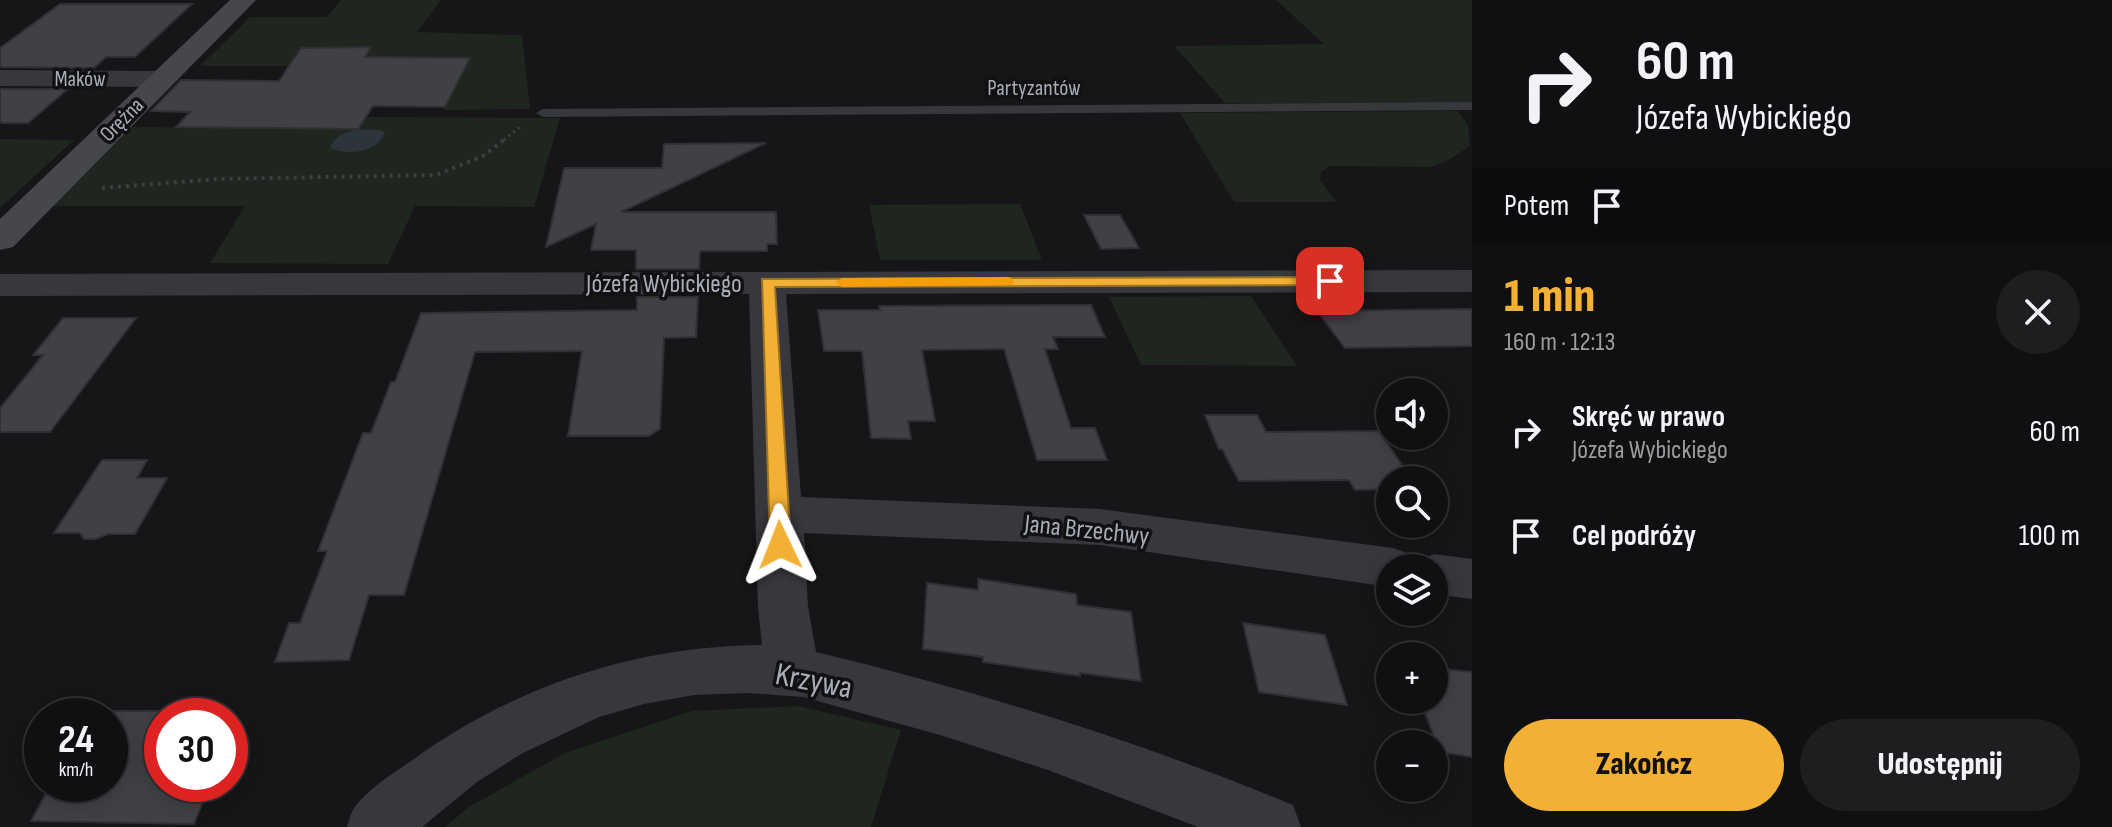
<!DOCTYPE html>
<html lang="pl">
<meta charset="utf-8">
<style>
:root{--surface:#101012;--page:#1e1e20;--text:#f1f3f6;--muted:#9c9d9f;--line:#303032;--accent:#f2b134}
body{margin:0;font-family:"Sofia Sans Condensed",sans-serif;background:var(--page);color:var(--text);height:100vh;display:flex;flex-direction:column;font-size:30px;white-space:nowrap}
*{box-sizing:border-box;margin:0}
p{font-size:26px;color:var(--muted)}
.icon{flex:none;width:44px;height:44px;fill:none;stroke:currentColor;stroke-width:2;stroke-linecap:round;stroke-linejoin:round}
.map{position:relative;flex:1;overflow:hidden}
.panel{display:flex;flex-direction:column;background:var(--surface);width:640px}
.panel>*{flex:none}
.top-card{background:#101012;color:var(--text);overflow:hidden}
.tools{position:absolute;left:1376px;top:378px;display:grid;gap:16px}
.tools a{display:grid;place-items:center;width:72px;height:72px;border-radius:50%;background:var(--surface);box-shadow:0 4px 20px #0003,0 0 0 2px var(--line);font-size:40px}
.speed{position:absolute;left:24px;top:698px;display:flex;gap:16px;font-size:40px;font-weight:700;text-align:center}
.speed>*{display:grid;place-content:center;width:104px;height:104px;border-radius:50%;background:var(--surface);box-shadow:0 4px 20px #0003,0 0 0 2px var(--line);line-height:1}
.speed small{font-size:20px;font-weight:400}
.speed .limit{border:12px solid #d22;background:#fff;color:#111}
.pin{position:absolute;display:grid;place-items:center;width:68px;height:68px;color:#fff;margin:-34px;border-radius:16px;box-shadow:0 4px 12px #0006}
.me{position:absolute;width:88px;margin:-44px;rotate:358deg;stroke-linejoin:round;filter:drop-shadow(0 0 6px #0008)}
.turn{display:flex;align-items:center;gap:28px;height:168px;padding:0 32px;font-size:36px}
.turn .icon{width:104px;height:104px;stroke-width:2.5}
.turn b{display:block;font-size:56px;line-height:68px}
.then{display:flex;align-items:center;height:76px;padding:0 32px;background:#0003;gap:16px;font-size:30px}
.round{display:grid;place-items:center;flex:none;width:84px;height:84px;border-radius:42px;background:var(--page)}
.overview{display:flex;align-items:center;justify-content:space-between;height:136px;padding:0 32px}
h1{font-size:48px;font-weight:800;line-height:60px;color:var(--accent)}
.button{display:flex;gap:16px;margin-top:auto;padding:16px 32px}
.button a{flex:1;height:92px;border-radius:48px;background:var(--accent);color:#111;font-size:32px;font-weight:800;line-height:92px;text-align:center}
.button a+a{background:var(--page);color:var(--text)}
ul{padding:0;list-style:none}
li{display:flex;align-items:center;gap:24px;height:104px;padding:0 32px}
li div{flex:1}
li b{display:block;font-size:30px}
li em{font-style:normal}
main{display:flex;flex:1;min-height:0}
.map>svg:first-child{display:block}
</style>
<main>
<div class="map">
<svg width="1472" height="827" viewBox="0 0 1472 827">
<rect width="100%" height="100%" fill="#161618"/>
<path fill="#1e261f" d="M341 0H441L417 32 522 35 530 109 444 110 469 58H365L370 48 290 66H200L250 17H327Z
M1276 0H1472V104L1225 103 1174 46 1324 44Z
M1458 111 1468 125 1470 145C1460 154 1442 165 1429 167L1330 166 1321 172 1320 180 1336 202H1234L1180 113Z
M366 117 560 118 534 207 415 206 388 264 210 263 245 206H49L128 127 357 129Z
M0 139 74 140 0 208Z
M1020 204 1042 260H880L869 205Z
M1251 296 1297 366 1141 365 1109 297Z
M798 706 901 730 871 827H445L469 807 565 753 692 711Z"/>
<path fill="#2c353c" d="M381 130 385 133C376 153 347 156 330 148 339 127 361 129 381 130Z"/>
<path fill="#404145" stroke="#303034" stroke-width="2" d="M60 4H192L135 57H106L94 68 0 67V48Z
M371 47 365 57 470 58 445 107 373 106 358 129 176 127 190 112 151 111 181 80 279 81 301 48Z
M0 89H68L28 123H0Z
M766 143 621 212H776L777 244H767V251H700L699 269H636V250H591L596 224 546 247 564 168H662L664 144Z
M1084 215H1120L1139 248 1101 249Z
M637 297H698L696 337 664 338 660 429 649 436H568L582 351 475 352 404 595H369L349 660 275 662 289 623H300L327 551H318L363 433H371L391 382H395L421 313 637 310Z
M1091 305 1105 337H1053L1058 349H1045L1071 428H1095L1107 460H1037L1004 349 922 350 935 421H908L911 439 871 438 862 351H824L818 310H880L879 306Z
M1472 309V346L1345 348 1317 311Z
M63 318H136L50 432H0V408L43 355H33Z
M1205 415H1257L1266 432 1379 431 1412 480H1390V489L1355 490 1349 480 1239 481 1222 449H1219Z
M102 460H147L137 478H167L135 534H108L96 539H84L80 533H54Z
M978 579 1076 594 1077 605 1131 612 1141 681 1080 673V676L983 662V657L923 649 927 583 978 590Z
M1243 623 1325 635 1347 705 1259 692Z
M1434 668 1472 672V757L1440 752 1420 700H1434Z
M110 711H162V784H210L194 824 31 821 51 784H110Z"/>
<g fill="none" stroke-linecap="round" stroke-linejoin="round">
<path stroke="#3d3f44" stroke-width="3" stroke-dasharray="2 4" stroke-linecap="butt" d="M504 140 521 126"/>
<path stroke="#3d3f44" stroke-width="4" stroke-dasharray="3 5" stroke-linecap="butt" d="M102 188 217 179 436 175 485 155 506 138"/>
<path fill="#37383d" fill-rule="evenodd" d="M1472 102V110L543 117 536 113 543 109Z"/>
<path fill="#37383d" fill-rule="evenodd" d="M0 70 161 71 170 73 174 79 170 85 161 87 0 86Z
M1472 270V292L786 294 801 497 1100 509 1393 548 1410 554 1415 563 1434 554 1472 559V599L1434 594V568H1390V587L1100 545 804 533 808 607 816 652C978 691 1138 741 1293 805L1301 827H1198L1048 770 940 735 803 697 746 693 694 695 644 704 599 717 521 754 477 782 422 827H347C349 820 352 810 356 805 371 787 395 772 414 759 517 685 636 646 762 645L758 607 749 294 0 296V274Z"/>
<path fill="#45474d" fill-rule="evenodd" d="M230 0H256L13 247 0 250V219Z"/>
</g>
<path fill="#f2b134" stroke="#9d7322" stroke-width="2" d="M1330 277 1335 278V285L775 287 791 545 788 551 780 553 773 551 770 545 762 279Z"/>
<path fill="#f59e0b" d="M1008 277 1013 279V285L842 287 835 282 842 278Z"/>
<g text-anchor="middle" stroke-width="7" stroke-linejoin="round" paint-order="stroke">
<g font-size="22" fill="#a8adb8" stroke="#111113">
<text x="80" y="86">Maków</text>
<text x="1034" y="95">Partyzantów</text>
<text transform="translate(121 119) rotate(-45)" y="8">Orężna</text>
</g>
<g font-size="26" fill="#a8adb8" stroke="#111113">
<text x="664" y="292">Józefa Wybickiego</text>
<text transform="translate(1087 529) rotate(6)" y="9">Jana Brzechwy</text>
</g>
<g font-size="32" fill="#a8adb8" stroke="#111113">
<text transform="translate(814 680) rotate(11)" y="11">Krzywa</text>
</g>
</g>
</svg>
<div class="tools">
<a><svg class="icon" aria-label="sound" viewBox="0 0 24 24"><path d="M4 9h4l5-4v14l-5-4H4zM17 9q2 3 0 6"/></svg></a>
<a><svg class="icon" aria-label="search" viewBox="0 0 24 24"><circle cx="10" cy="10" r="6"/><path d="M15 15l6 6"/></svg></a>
<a><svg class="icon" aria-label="layers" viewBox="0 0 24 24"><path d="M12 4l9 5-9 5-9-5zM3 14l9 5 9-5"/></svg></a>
<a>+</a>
<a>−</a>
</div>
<div class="speed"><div>24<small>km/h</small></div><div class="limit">30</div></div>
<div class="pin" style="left:1330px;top:281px;background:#d93025"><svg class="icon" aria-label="arrive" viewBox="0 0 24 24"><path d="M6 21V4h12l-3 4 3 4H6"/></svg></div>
<svg class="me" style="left:780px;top:545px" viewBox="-20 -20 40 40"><path d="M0-17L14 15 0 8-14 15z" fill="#f2b134" stroke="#fff" stroke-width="4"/></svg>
</div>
<section class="panel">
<div class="top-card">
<div class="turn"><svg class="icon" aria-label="right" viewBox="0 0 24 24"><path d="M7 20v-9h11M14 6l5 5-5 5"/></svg><div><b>60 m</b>Józefa Wybickiego</div></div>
<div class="then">Potem<svg class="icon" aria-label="arrive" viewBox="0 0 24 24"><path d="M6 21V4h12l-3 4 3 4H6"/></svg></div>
</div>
<div class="overview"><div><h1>1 min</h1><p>160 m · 12:13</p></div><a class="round"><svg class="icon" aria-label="close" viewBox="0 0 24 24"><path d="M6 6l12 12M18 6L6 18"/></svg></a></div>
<ul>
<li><svg class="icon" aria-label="right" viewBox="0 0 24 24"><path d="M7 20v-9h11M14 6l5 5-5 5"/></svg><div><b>Skręć w prawo</b><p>Józefa Wybickiego</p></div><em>60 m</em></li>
<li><svg class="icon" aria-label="arrive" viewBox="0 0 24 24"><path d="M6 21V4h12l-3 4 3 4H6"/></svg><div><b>Cel podróży</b></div><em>100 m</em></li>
</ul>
<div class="button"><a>Zakończ</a><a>Udostępnij</a></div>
</section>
</main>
